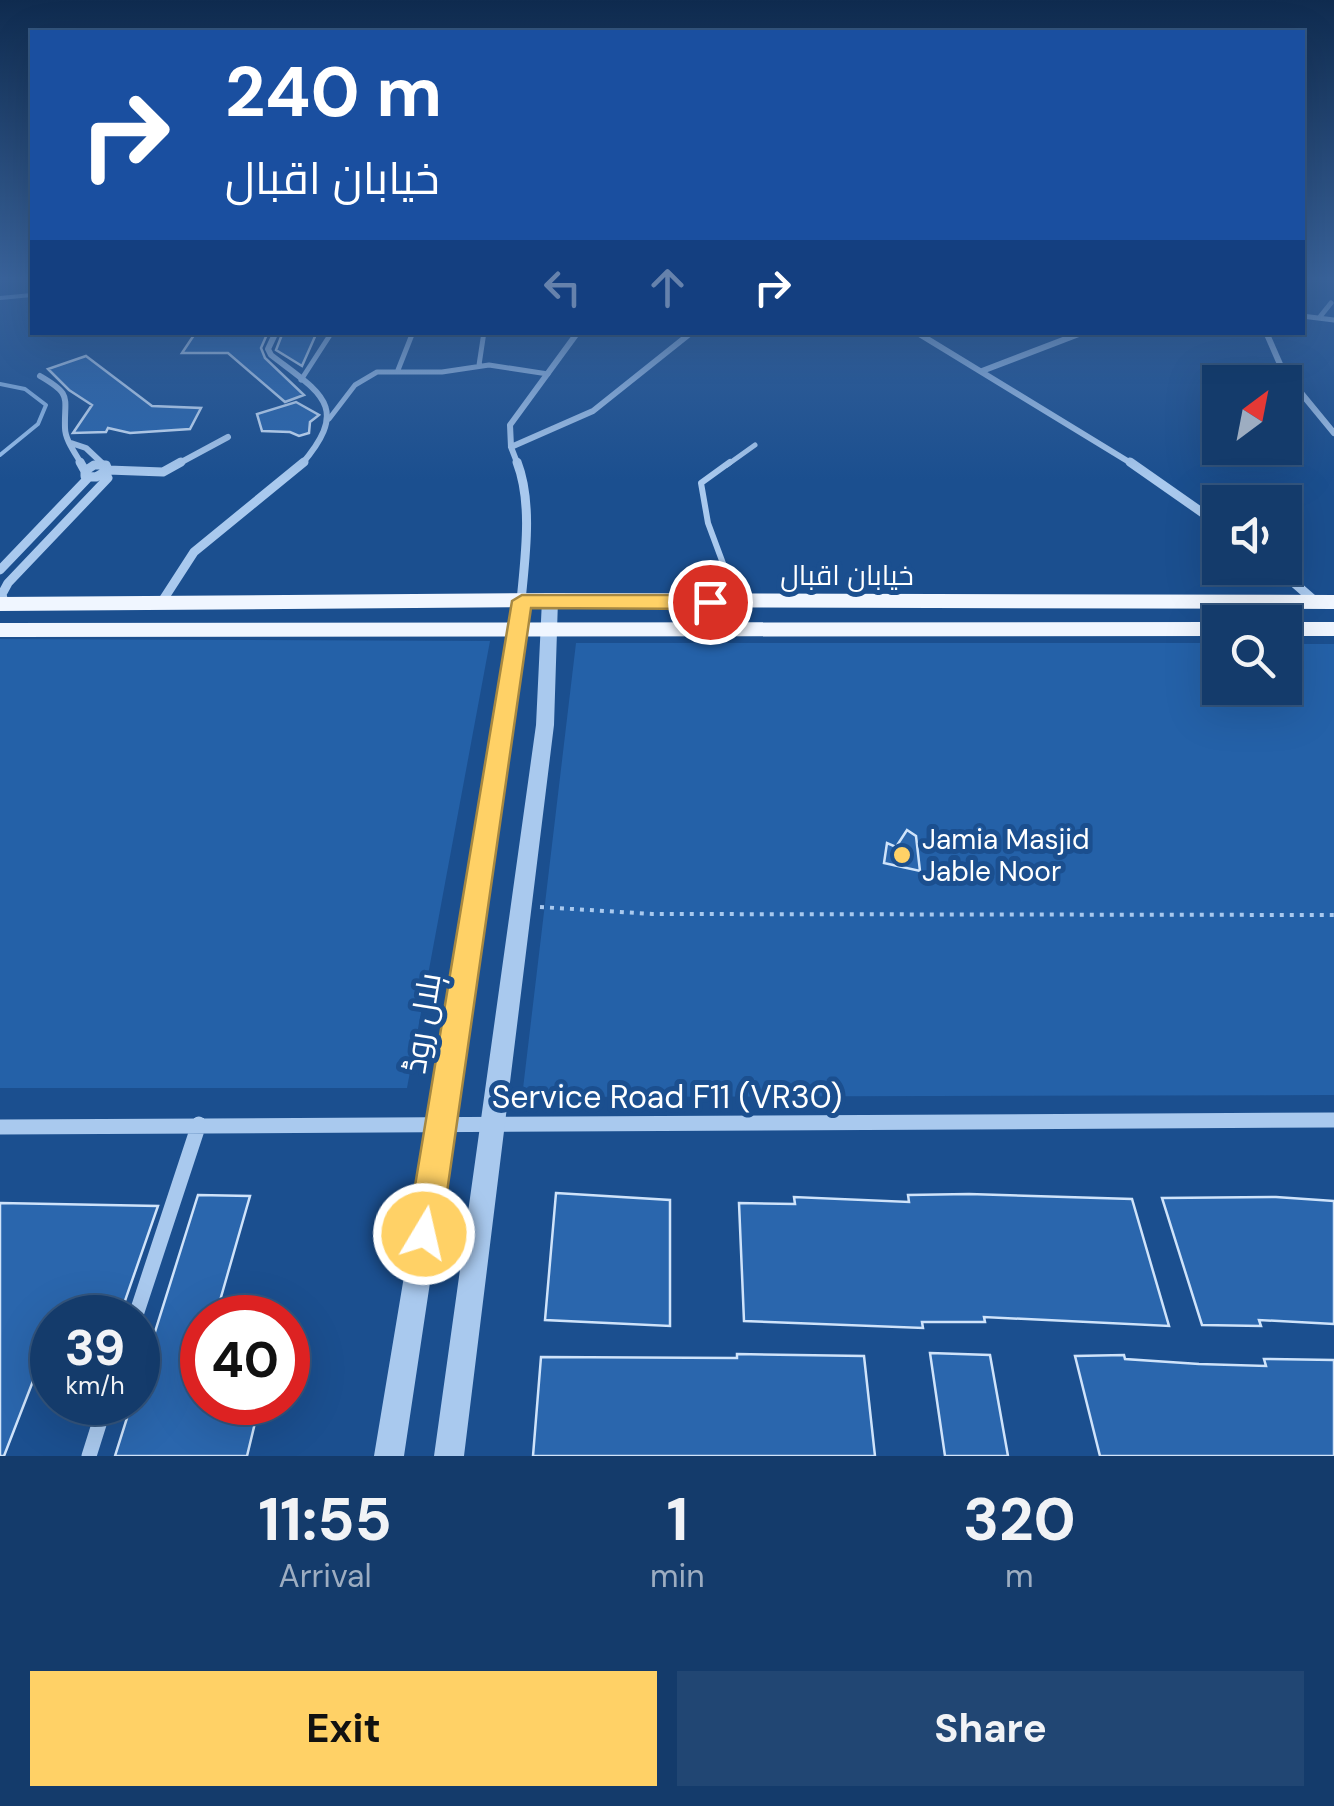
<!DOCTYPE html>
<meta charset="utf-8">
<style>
:root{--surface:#143b6b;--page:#214673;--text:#f1f3f6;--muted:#9dadc1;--line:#33557e;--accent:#ffd166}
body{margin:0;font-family:"DM Sans",Cairo,sans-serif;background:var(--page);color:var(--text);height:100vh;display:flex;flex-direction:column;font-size:38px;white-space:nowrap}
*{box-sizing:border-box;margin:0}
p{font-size:32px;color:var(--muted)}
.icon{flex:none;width:55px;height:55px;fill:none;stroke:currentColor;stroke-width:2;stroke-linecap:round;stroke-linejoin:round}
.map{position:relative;height:1456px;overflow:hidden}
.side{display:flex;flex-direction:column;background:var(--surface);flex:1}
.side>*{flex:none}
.top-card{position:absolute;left:30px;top:30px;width:1275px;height:305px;border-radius:0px;box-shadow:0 10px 40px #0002,0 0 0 2px var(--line);background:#1a4fa0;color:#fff;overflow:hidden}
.needle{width:65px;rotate:32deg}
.fabs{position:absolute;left:1202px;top:365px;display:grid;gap:20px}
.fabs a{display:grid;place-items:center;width:100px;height:100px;border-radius:0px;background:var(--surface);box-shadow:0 10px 40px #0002,0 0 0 2px var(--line);font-size:50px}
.speed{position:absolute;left:30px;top:1295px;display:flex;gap:20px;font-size:50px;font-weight:700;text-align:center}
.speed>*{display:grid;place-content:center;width:130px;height:130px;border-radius:50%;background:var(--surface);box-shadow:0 10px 40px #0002,0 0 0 2px var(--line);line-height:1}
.speed small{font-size:25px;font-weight:400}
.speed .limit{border:15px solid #d22;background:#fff;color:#111}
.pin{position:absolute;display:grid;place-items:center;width:85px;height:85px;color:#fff;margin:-42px;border:5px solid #fff;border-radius:50%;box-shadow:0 2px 10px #0007}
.me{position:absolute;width:110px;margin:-55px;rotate:9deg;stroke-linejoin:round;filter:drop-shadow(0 0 8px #0008)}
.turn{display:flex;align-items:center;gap:35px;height:210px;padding:0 30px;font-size:45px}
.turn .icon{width:130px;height:130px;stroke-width:2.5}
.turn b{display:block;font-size:70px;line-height:85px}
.lanes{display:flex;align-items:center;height:95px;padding:0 30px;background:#0003;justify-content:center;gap:50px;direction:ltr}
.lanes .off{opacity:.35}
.eta{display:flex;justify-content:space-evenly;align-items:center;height:170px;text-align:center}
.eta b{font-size:60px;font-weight:700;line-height:70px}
.primary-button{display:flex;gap:20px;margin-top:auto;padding:20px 30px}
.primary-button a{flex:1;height:115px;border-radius:0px;background:var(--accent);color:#111;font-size:40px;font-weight:700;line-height:115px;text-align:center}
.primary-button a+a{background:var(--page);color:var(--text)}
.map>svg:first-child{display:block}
</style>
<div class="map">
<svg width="1334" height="1456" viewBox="0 0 1334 1456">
<rect width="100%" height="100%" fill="#1b4f8f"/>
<path fill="#2461a8" d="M0 639 490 641 407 1088H0Z
M576 643H1220V688H1285V644H1334V1095L522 1097Z"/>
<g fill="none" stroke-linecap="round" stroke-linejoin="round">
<path stroke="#9cc4f0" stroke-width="4" d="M0 298 32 295
M0 384 25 389 46 405 38 424 0 455"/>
</g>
<path fill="#2a66ad" stroke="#cfe3fa" stroke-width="2.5" d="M196 332H268L261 348 265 358 304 395 285 402 228 353H182Z
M283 332H317L302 366 276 350Z
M86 356 152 406 201 408 190 429 130 433 108 428 106 432 73 433 92 405 69 390 48 369Z
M296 402 319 415 310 422 309 433 299 436 290 432 262 431 257 414Z
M907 830 916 836 920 871 884 863 887 843 896 847Z
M556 1193 670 1200V1326L545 1320Z
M969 1194 1132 1199 1169 1326 984 1317 985 1322H922L923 1328 744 1321 739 1203 795 1204 794 1197 909 1202 908 1195Z
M198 1195 250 1196 215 1318H202V1402H260L247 1456H115L132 1402H138V1386Z
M1276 1197 1334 1201V1324L1259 1320 1261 1326 1202 1325 1162 1198Z
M0 1203 158 1206 119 1318H52V1363H40L4 1456H0Z
M930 1353 990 1355 1008 1456H945Z
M737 1354 864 1356 875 1456H533L541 1357 737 1358Z
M1124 1355 1125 1359 1199 1364 1266 1366 1264 1359 1334 1360V1456H1100L1075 1356Z"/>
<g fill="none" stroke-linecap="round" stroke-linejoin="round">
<path stroke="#a9c9ee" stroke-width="4" stroke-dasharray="4 6" stroke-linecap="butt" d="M540 907 652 914 1334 915"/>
<path stroke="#a9c9ee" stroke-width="5" d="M1302 316 1334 320
M1319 318 1331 303
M479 365 484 332
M398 370 413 332
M301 380 332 332
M329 419 355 385 377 372H442L489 365 548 374
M727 465 755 445"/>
<path stroke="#a9c9ee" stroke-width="6" d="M730 462 701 483 708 523 737 601"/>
<path stroke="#a9c9ee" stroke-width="6" d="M276 332 268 349 271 355C320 393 352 406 301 465
M916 332 1134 465
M1266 332 1283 371 1334 433
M982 371 1084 332
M40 376C73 395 64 397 65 428 65 440 76 454 82 465
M71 443 86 448 103 464
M511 447 593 411 692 332
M176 465 228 437
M518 465 511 447 510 425 578 332"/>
<path stroke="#a9c9ee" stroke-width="9" d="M80 462 85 471
M517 462C533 503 525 558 521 601
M1130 462 1220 525
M94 465H106L108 470 96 477 85 476V471Z
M108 470 163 472 181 462
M1277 568 1316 602
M0 570 89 477
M161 603 194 552 304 462
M4 604 2 594 8 583 108 478 105 473"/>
<path stroke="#a9c9ee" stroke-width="15" d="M0 1127 1334 1120
M135 1318 199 1124
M89 1456 106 1402"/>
<path fill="#a9c9ee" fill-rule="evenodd" d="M550 595 558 600 554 725 464 1456H434L536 725 542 600Z
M521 596 529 601 528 629 404 1456H374L512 629 513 601Z"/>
<path fill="#f0f6ff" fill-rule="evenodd" d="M550 593 1334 595V609L550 607 0 611V597Z
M1220 622V636L0 637V623Z
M1283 622H1334V636H1285Z"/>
</g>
<linearGradient id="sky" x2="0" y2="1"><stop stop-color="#0f2b4f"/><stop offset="0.58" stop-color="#39639b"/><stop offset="1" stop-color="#39639b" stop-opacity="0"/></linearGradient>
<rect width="1334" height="480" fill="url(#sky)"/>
<path fill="#ffd166" stroke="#a68842" stroke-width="2.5" d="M522 595H710L721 602 710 609 531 608 441 1234 436 1246 424 1251 412 1246 407 1234 512 601Z"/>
<circle fill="#ffd166" stroke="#1b4f8f" stroke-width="4" cx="902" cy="855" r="10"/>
<g text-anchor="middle" stroke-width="10" stroke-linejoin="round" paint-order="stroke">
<g font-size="28" fill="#fff" stroke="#1b4f8f">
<text x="847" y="585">خیابان اقبال</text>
</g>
<g font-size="28" fill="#fff" stroke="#1b4f8f" text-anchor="start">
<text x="922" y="849">Jamia Masjid<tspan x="922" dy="32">Jable Noor</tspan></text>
</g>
<g font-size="32" fill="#fff" stroke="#1b4f8f">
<text transform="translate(422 1023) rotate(-81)" y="11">ہلال روڈ</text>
<text x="667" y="1108">Service Road F11 (VR30)</text>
</g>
</g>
</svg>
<div class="fabs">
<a><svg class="needle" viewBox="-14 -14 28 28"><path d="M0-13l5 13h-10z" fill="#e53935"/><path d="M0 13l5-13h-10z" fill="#9dadc1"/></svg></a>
<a><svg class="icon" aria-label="sound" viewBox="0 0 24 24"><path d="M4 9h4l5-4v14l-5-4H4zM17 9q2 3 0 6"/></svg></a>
<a><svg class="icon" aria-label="search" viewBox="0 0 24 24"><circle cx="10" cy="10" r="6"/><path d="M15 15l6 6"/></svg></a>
</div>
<div class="speed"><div>39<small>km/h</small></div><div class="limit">40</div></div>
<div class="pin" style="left:710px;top:602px;background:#d93025"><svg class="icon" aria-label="arrive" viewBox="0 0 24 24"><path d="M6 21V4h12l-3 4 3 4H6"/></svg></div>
<svg class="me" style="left:424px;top:1234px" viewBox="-20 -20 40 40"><circle r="17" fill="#ffd166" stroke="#fff" stroke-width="3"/><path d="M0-11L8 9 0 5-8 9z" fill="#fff"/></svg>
<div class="top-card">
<div class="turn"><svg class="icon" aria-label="right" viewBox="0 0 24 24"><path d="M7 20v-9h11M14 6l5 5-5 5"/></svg><div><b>240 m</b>خیابان اقبال</div></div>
<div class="lanes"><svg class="icon off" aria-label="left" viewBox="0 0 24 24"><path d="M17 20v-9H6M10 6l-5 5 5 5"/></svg><svg class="icon off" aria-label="ahead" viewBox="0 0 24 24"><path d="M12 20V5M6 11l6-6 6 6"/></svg><svg class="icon" aria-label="right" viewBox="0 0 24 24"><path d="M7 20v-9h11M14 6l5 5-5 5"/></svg></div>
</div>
</div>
<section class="side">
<div class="eta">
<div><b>11:55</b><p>Arrival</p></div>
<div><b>1</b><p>min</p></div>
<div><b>320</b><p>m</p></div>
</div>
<div class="primary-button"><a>Exit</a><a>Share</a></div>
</section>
